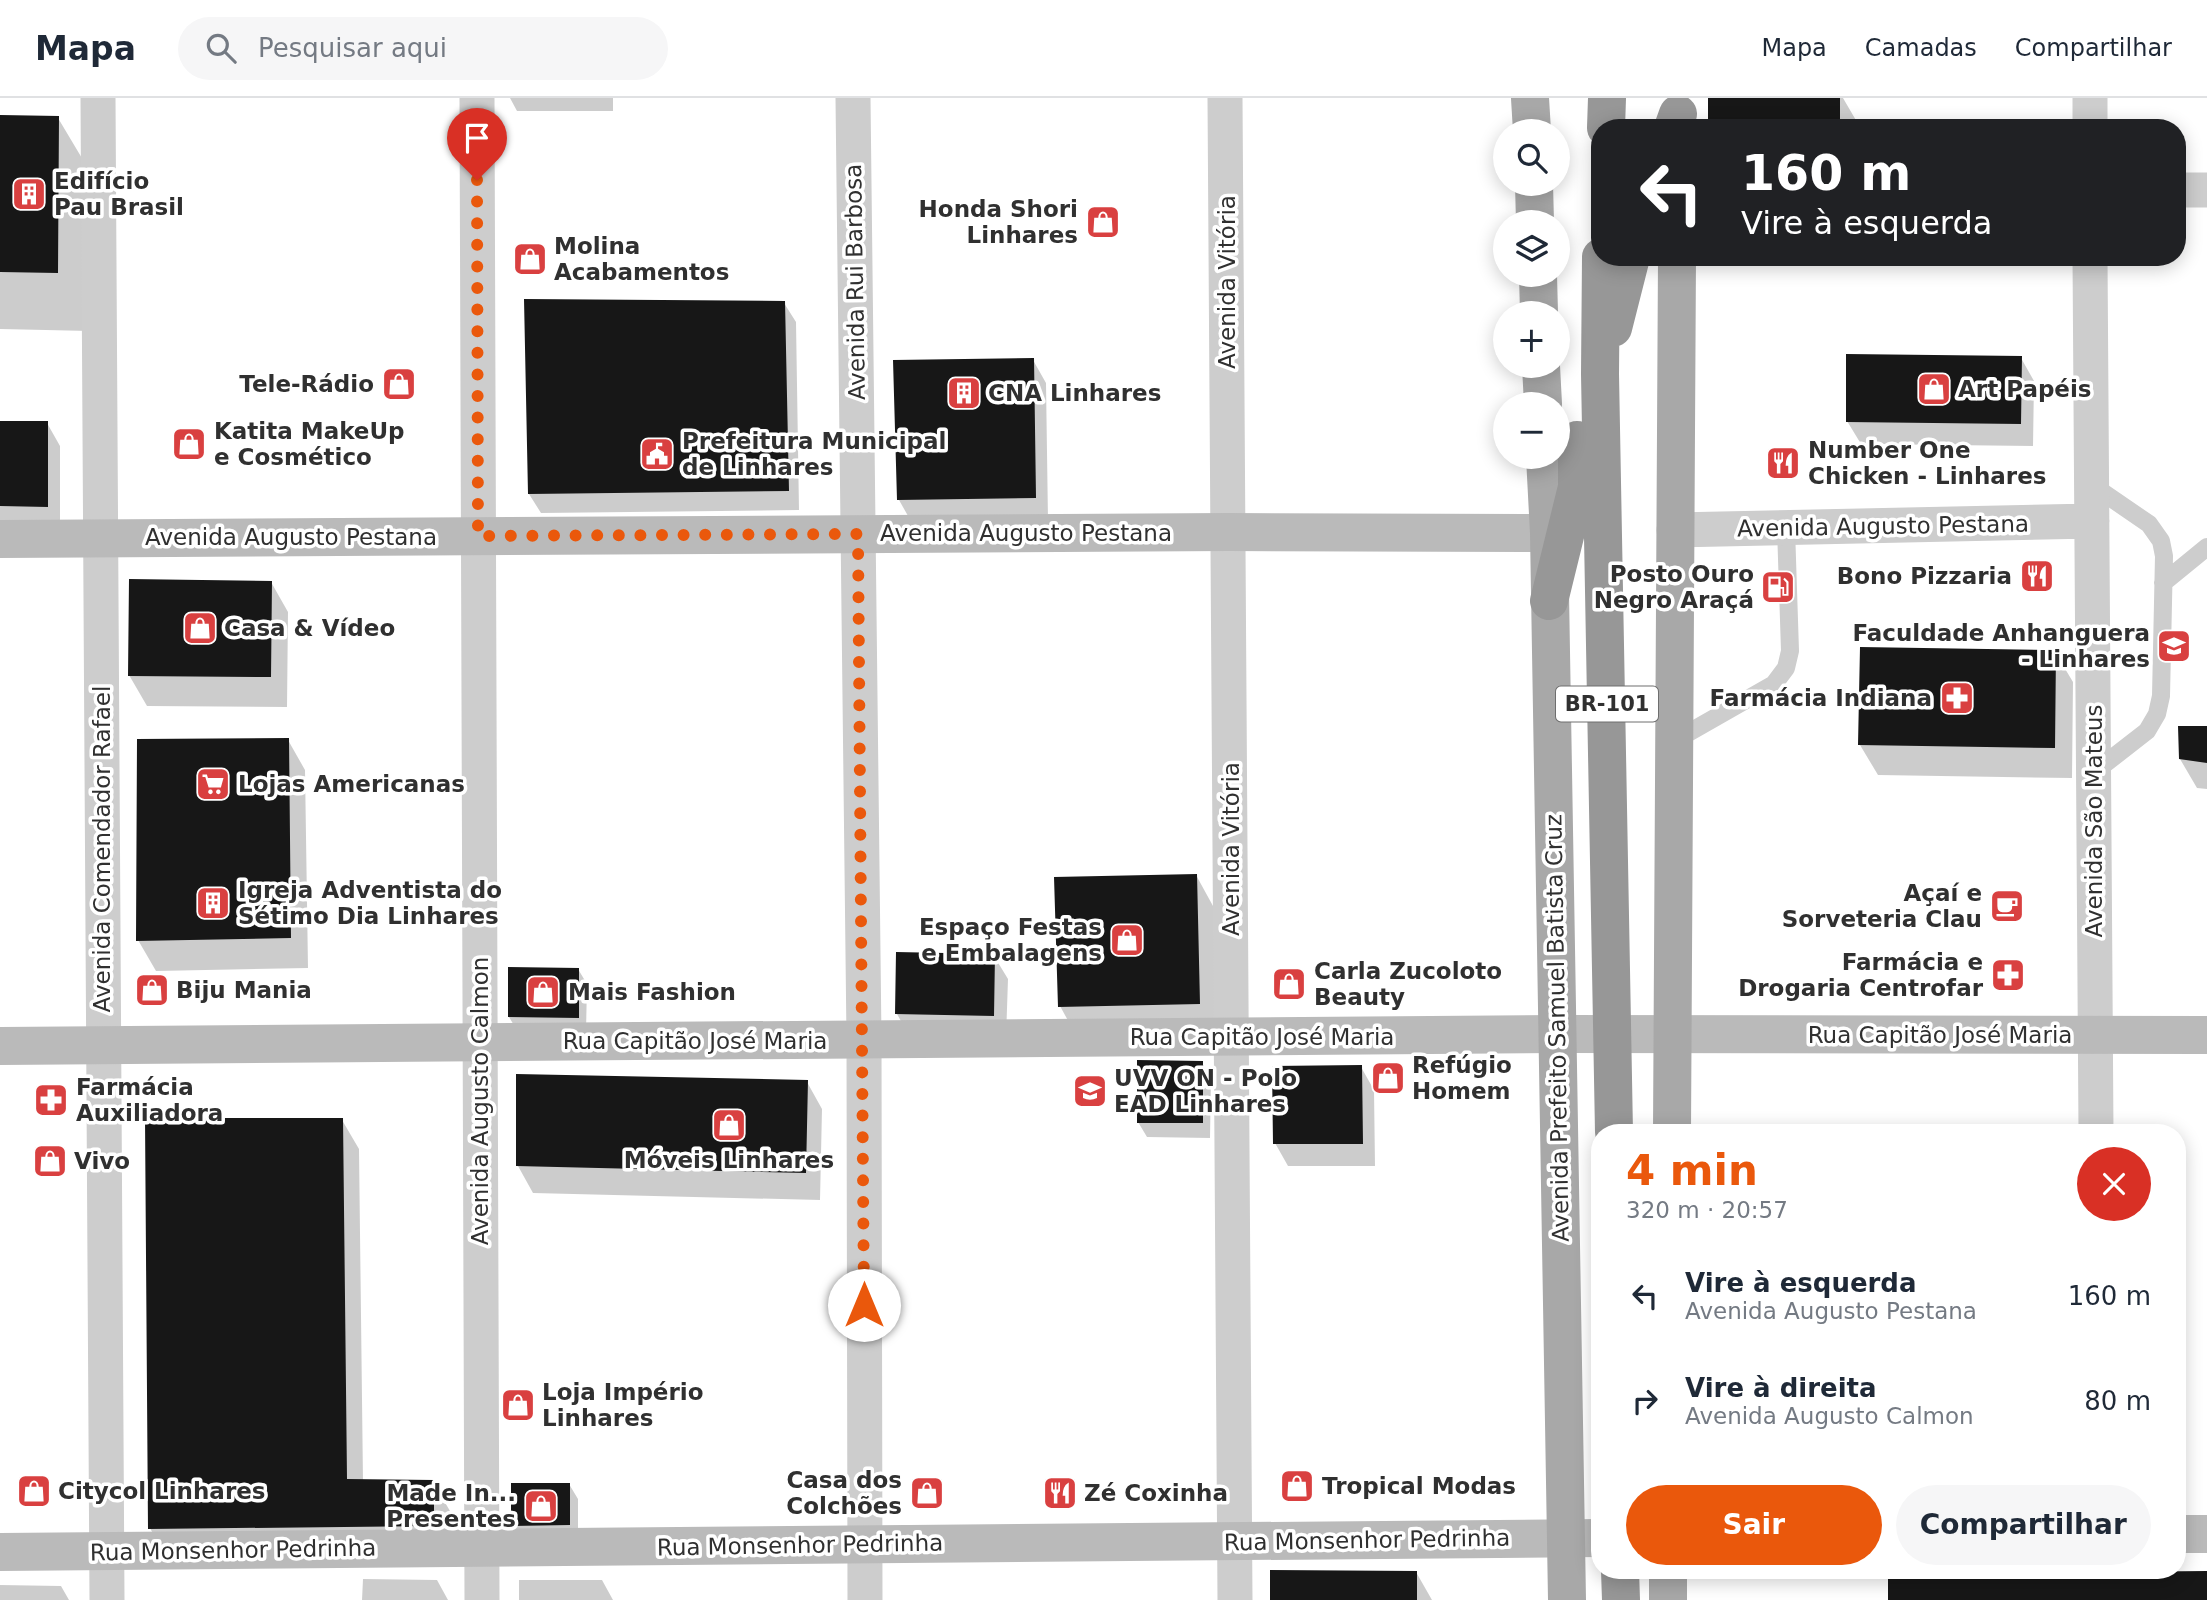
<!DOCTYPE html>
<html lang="pt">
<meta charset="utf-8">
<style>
:root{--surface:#fff;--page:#f6f6f7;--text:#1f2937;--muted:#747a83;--line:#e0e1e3;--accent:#ea580c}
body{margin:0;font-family:"DejaVu Sans",sans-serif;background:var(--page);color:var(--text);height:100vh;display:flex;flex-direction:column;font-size:26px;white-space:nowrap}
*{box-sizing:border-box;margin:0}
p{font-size:23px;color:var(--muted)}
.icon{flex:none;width:38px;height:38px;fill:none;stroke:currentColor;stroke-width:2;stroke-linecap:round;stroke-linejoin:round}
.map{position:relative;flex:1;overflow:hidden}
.panel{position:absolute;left:1591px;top:1026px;width:595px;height:455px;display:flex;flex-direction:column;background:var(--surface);border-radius:28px;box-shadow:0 4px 18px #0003}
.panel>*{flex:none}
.top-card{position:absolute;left:1591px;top:21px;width:595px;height:147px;border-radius:28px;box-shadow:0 4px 18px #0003;background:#202124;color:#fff;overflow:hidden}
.fabs{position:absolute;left:1493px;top:21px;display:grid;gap:14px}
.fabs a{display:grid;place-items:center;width:77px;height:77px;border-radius:50%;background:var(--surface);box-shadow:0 4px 18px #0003;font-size:35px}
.pin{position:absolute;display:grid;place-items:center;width:60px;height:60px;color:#fff;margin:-72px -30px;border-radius:50% 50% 50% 0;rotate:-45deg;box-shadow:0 0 7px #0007}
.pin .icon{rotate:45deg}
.me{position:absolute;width:77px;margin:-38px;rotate:0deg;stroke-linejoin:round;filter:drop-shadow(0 0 5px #0008)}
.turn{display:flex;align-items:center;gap:24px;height:147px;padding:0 35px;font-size:32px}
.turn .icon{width:91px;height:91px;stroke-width:2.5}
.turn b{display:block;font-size:49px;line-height:60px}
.round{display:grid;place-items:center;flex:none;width:74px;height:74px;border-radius:37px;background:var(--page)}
.headline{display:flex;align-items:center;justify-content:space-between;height:119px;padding:0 35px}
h1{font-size:42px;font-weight:800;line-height:52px;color:var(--accent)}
.action{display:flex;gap:14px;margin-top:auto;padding:14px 35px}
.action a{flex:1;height:80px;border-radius:42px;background:var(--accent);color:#fff;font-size:28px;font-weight:800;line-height:80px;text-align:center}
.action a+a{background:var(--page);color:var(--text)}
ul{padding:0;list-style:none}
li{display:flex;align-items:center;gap:21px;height:105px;padding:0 35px}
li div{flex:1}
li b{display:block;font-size:26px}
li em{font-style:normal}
header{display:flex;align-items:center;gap:42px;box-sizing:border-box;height:98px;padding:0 35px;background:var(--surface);border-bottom:2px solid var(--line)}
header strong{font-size:33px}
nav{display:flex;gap:38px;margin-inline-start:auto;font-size:24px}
.search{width:490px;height:63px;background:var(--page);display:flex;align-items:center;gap:18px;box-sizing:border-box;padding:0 24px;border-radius:38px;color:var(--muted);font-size:26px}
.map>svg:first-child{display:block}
</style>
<header>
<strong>Mapa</strong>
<div class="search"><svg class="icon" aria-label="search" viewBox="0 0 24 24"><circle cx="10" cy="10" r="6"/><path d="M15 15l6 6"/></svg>Pesquisar aqui</div>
<nav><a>Mapa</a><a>Camadas</a><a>Compartilhar</a></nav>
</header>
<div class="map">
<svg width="2207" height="1502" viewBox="0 0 2207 1502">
<rect width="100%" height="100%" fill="#fff"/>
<path fill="#0003" d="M510 0H613V13H517Z
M1710 0H1843L1857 24V30H1710Z
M0 19 58 20 92 77 90 233 0 231Z
M784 205 796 224 799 412 541 415 529 396Z
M2021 260 2034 283 2033 348 1861 346 1847 323Z
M1033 262 1046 285 1048 422 912 425 899 402Z
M0 324 47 325 60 348V431H0Z
M271 484 288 514 287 609 147 608 129 577Z
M2055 554 2073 584 2072 680 1878 677 1860 647Z
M2207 630V691L2197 690 2180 661Z
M288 642 305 672 308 870 156 873 138 842Z
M1196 777 1213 808 1217 935 1077 939 1060 908Z
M994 858 1008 881 1006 941 910 939 897 916Z
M578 871 587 886 586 935 518 934 509 919Z
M1202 965 1211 980 1210 1040 1147 1039 1138 1024Z
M1361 969 1374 992 1375 1068H1288L1275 1045Z
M807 984 822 1011 820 1102 533 1095 518 1068Z
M342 1022 359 1051 363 1383 433 1384 450 1413V1457L166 1460 150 1430Z
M569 1386 578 1401V1442H522L513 1427Z
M1416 1474 1432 1502H1272Z
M363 1481 437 1482 448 1502H362Z
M519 1482H602L613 1502H519Z
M0 1487 61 1488 69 1502H0Z"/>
<path fill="#171717" d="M1708 0H1840V30H1708Z
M0 17 59 18 58 175 0 174Z
M524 201 785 203 789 393 528 396Z
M1846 256 2022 258 2021 326 1846 324Z
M1034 260 1036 400 897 402 893 262Z
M0 323H48V409L0 408Z
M129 481 272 483 271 579 128 578Z
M1860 549 2056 552 2055 650 1858 647Z
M2178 628H2207V665L2179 661Z
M289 640 291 840 136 843 137 641Z
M1197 776 1200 906 1058 909 1054 779Z
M896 854 995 856 994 918 895 916Z
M508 869 579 870V920L508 919Z
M1137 962 1203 963V1025H1137Z
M1362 967 1363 1046H1273L1272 968Z
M516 976 808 982 806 1075 516 1068Z
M145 1020H343L347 1381 434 1382V1428L148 1431Z
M511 1385H570V1427L511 1428Z
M1270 1472 1417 1473V1502H1270Z
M2207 1473V1502H1888V1476Z"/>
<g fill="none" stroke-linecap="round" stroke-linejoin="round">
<path stroke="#cdcdcd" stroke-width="18" d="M2092 387 2149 426 2161 443 2164 458 2161 598 2157 616 2147 633 2093 675
M2163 485 2207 449
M1674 643 1774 586 1786 570 1790 553 1786 430"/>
<path stroke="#cdcdcd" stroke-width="35" d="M98 0 107 1502
M477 0 482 1502
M853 0 864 941 865 1502
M1225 0 1235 1502
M2090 0V30
M2177 92H2207
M2090 159 2096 1034
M1674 432 2092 423"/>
<path stroke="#bababa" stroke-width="38" d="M0 441 1229 434 1549 435
M0 948 1557 936 2207 937
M2177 1436H2207
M0 1454 1600 1440"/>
<path stroke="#a8a8a8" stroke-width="38" d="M1530 0 1532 33
M1534 86 1535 124
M1538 177 1539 215
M1541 268 1543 306
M1545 359 1549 435 1567 1502
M1672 1034 1677 159
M1668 1472V1502"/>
<path stroke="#979797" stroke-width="38" d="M1606 30 1607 0
M1673 30 1678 16
M1601 159 1600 276 1614 1034
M1613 230 1631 159
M1549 503 1577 389V342
M1620 1472 1621 1502"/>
</g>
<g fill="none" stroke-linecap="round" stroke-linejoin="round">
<path stroke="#ea580c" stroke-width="12" stroke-dasharray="0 21.6" d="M477 82 478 438 858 436 864 1207"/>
</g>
<defs>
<g id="building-square" transform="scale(1.75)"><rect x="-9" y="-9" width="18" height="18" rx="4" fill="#d94040" stroke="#fff"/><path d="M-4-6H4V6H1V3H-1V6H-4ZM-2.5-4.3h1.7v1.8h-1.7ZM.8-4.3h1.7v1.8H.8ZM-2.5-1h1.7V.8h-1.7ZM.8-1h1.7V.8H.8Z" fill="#fff"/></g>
<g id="shop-square" transform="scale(1.75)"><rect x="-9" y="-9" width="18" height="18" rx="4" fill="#d94040" stroke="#fff"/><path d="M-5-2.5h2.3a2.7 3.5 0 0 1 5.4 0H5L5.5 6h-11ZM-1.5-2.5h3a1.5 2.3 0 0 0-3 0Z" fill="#fff"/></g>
<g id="civic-square" transform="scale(1.75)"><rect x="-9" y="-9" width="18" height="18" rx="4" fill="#d94040" stroke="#fff"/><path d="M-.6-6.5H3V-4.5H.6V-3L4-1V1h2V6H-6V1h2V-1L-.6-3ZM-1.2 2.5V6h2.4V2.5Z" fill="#fff"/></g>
<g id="restaurant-square" transform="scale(1.75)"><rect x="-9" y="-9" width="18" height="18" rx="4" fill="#d94040" stroke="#fff"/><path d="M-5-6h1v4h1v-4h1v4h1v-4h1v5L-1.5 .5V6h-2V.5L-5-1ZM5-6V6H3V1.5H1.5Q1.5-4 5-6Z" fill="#fff"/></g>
<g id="fuel-square" transform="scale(1.75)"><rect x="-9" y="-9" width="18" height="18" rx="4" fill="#d94040" stroke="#fff"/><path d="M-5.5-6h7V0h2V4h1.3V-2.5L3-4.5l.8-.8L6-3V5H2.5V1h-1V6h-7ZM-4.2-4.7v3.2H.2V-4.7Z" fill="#fff"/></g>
<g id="university-square" transform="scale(1.75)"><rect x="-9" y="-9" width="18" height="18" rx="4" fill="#d94040" stroke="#fff"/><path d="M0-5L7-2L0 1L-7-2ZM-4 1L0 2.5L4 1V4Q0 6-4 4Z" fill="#fff"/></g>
<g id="pharmacy-square" transform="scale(1.75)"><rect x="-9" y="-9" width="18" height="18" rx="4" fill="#d94040" stroke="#fff"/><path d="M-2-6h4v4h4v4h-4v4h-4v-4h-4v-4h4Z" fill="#fff"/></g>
<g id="supermarket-square" transform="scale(1.75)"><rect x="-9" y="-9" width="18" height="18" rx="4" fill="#d94040" stroke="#fff"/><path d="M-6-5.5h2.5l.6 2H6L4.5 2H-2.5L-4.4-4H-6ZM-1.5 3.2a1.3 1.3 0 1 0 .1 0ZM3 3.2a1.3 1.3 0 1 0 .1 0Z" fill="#fff"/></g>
<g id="cafe-square" transform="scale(1.75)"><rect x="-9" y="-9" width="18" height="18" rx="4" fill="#d94040" stroke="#fff"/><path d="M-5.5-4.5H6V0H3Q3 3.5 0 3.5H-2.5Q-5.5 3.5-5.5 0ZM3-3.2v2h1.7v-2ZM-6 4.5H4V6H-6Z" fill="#fff"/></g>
</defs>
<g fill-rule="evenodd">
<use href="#building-square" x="29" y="96"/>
<use href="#shop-square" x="1103" y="124"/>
<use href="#shop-square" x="530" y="161"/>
<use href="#shop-square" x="399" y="286"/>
<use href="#shop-square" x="1934" y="291"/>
<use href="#building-square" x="964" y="295"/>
<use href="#shop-square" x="189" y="346"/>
<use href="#civic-square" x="657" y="356"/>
<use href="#restaurant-square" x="1783" y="365"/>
<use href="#restaurant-square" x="2037" y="478"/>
<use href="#fuel-square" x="1778" y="489"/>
<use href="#shop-square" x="200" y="530"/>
<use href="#university-square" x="2174" y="548"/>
<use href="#pharmacy-square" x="1957" y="600"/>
<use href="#supermarket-square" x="213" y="686"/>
<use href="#building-square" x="213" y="805"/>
<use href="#cafe-square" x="2007" y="808"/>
<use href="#shop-square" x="1127" y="842"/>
<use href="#pharmacy-square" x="2008" y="877"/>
<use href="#shop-square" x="1289" y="886"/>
<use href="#shop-square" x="152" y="892"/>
<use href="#shop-square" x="543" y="894"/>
<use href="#shop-square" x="1388" y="980"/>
<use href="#university-square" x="1090" y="993"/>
<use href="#pharmacy-square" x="51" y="1002"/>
<use href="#shop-square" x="729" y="1027"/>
<use href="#shop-square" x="50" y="1063"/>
<use href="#shop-square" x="518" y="1307"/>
<use href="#shop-square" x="1297" y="1388"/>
<use href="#shop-square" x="34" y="1393"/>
<use href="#shop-square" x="927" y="1395"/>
<use href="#restaurant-square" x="1060" y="1395"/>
<use href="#shop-square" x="541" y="1408"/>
</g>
<g text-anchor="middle" stroke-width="7" stroke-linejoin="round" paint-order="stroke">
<rect fill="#fff" stroke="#6e6e6e" stroke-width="2" x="1556" y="588.5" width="102" height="35" rx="5"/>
<g font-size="21" font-weight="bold" fill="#303030">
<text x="1607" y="613">BR-101</text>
</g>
<g font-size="23" font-weight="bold" fill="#303030" stroke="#fff" text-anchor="start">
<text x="54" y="91">Edifício<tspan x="54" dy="26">Pau Brasil</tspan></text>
<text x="1078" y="119" text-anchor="end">Honda Shori<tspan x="1078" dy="26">Linhares</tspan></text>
<text x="554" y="156">Molina<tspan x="554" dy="26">Acabamentos</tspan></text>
<text x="374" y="294" text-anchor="end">Tele-Rádio</text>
<text x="1958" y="299">Art Papéis</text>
<text x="988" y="303">CNA Linhares</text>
<text x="214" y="341">Katita MakeUp<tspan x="214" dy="26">e Cosmético</tspan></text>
<text x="682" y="351">Prefeitura Municipal<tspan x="682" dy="26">de Linhares</tspan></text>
<text x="1808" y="360">Number One<tspan x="1808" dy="26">Chicken - Linhares</tspan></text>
<text x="1754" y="484" text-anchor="end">Posto Ouro<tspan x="1754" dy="26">Negro Araçá</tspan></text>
<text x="2012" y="486" text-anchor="end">Bono Pizzaria</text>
<text x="224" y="538">Casa &amp; Vídeo</text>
<text x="2150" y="543" text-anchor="end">Faculdade Anhanguera<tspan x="2150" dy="26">- Linhares</tspan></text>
<text x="1932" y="608" text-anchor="end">Farmácia Indiana</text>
<text x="238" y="694">Lojas Americanas</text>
<text x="238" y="800">Igreja Adventista do<tspan x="238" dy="26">Sétimo Dia Linhares</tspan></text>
<text x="1982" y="803" text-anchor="end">Açaí e<tspan x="1982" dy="26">Sorveteria Clau</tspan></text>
<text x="1102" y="837" text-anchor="end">Espaço Festas<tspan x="1102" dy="26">e Embalagens</tspan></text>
<text x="1983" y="872" text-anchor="end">Farmácia e<tspan x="1983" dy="26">Drogaria Centrofar</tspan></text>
<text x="1314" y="881">Carla Zucoloto<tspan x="1314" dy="26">Beauty</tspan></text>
<text x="176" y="900">Biju Mania</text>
<text x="568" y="902">Mais Fashion</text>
<text x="1412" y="975">Refúgio<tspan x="1412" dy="26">Homem</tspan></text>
<text x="1114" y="988">UVV ON - Polo<tspan x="1114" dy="26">EAD Linhares</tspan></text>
<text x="76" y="997">Farmácia<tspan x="76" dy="26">Auxiliadora</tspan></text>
<text x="729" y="1070" text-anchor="middle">Móveis Linhares</text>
<text x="74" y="1071">Vivo</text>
<text x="542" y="1302">Loja Império<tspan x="542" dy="26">Linhares</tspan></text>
<text x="902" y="1390" text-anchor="end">Casa dos<tspan x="902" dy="26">Colchões</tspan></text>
<text x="1322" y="1396">Tropical Modas</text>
<text x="58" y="1401">Citycol Linhares</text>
<text x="516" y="1403" text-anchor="end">Made In...<tspan x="516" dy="26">Presentes</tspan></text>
<text x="1084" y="1403">Zé Coxinha</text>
</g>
<g font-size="23" fill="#303030" stroke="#fff">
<text transform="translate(855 184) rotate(-91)" y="8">Avenida Rui Barbosa</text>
<text transform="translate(1227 184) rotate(-90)" y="8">Avenida Vitória</text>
<text transform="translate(1883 428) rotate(-1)" y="8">Avenida Augusto Pestana</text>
<text x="1026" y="443">Avenida Augusto Pestana</text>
<text x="291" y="447">Avenida Augusto Pestana</text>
<text transform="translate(2094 723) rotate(-90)" y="8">Avenida São Mateus</text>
<text transform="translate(102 751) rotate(-90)" y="8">Avenida Comendador Rafael</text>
<text transform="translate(1231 751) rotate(-90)" y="8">Avenida Vitória</text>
<text transform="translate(1557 930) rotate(-91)" y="8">Avenida Prefeito Samuel Batista Cruz</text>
<text x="1940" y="945">Rua Capitão José Maria</text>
<text x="1262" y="947">Rua Capitão José Maria</text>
<text x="695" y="951">Rua Capitão José Maria</text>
<text transform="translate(480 1003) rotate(-90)" y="8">Avenida Augusto Calmon</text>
<text transform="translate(1367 1442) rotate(-1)" y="8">Rua Monsenhor Pedrinha</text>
<text transform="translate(800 1447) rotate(-1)" y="8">Rua Monsenhor Pedrinha</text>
<text transform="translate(233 1452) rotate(-1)" y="8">Rua Monsenhor Pedrinha</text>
</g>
</g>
</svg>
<div class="fabs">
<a><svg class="icon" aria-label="search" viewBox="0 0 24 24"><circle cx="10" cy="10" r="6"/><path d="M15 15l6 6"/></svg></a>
<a><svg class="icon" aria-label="layers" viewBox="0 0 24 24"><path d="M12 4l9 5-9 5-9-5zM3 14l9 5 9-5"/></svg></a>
<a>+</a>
<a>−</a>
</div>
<div class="pin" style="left:477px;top:82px;background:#d93025"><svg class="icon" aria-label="arrive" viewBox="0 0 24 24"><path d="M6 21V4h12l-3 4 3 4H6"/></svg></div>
<svg class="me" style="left:864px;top:1207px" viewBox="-20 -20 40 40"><circle r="19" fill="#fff"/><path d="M0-13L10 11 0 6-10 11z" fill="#ea580c"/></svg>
<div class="top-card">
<div class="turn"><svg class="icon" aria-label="left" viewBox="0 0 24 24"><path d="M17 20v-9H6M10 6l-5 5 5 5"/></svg><div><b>160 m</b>Vire à esquerda</div></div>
</div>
<section class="panel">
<div class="headline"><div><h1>4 min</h1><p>320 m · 20:57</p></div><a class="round" style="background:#d93025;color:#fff"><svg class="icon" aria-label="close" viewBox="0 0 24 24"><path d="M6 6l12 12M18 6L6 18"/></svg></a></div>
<ul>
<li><svg class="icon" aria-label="left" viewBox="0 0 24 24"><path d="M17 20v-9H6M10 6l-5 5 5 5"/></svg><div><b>Vire à esquerda</b><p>Avenida Augusto Pestana</p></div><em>160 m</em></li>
<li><svg class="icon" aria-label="right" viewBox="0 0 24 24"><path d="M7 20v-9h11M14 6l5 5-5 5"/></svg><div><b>Vire à direita</b><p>Avenida Augusto Calmon</p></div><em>80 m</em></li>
</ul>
<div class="action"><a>Sair</a><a>Compartilhar</a></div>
</section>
</div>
